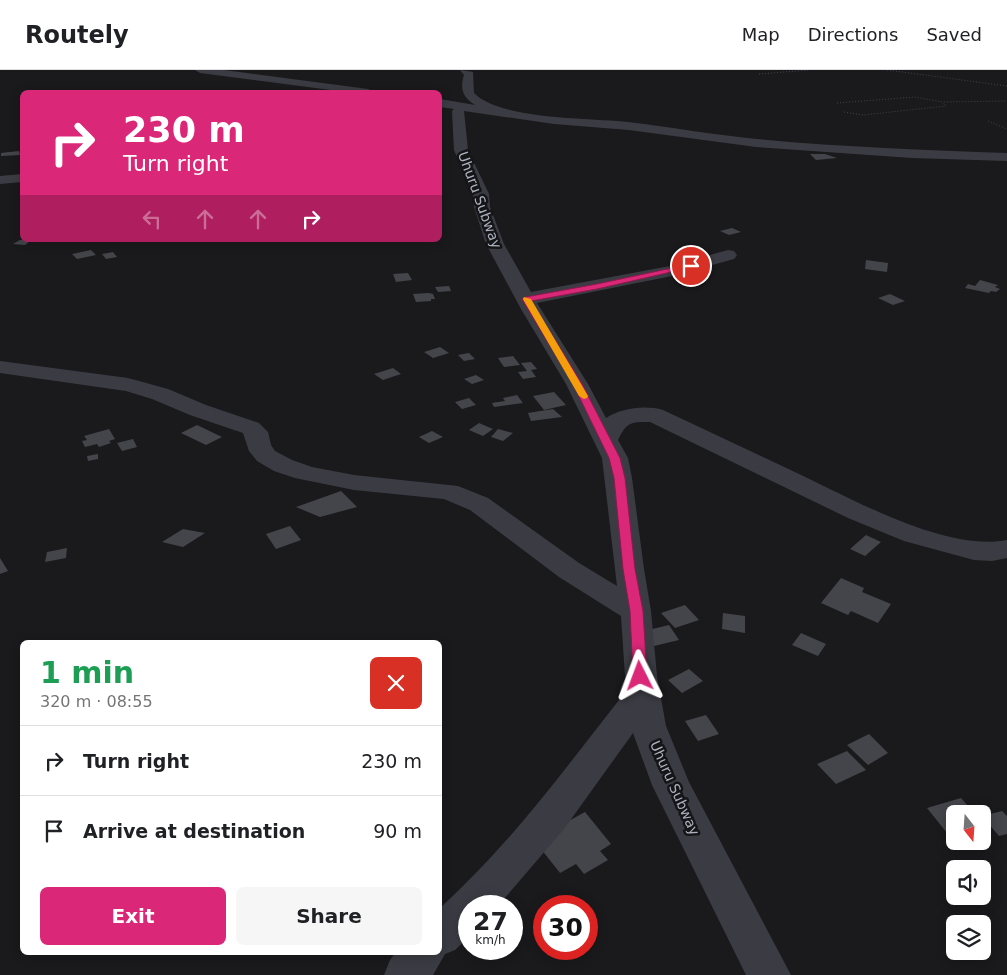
<!DOCTYPE html>
<meta charset="utf-8">
<style>
:root{--surface:#fff;--page:#f6f6f6;--text:#202124;--muted:#757577;--line:#e0e0e0;--accent:#db2777}
body{margin:0;font-family:"DejaVu Sans",sans-serif;background:var(--page);color:var(--text);height:100vh;display:flex;flex-direction:column;font-size:19px;white-space:nowrap}
*{box-sizing:border-box;margin:0}
p{font-size:16px;color:var(--muted)}
.icon{flex:none;width:28px;height:28px;fill:none;stroke:currentColor;stroke-width:2;stroke-linecap:round;stroke-linejoin:round}
.map{position:relative;flex:1;overflow:hidden}
.panel{position:absolute;left:20px;top:570px;width:422px;height:315px;display:flex;flex-direction:column;background:var(--surface);border-radius:8px;box-shadow:0 2px 12px #0003}
.panel>*{flex:none}
.banner{position:absolute;left:20px;top:20px;width:422px;height:152px;border-radius:8px;box-shadow:0 2px 12px #0003;background:#db2777;color:#fff;overflow:hidden}
.needle{width:32px;rotate:163deg}
.buttons{position:absolute;left:946px;top:735px;display:grid;gap:10px}
.buttons a{display:grid;place-items:center;width:45px;height:45px;border-radius:8px;background:var(--surface);box-shadow:0 2px 12px #0003;font-size:25px}
.speed{position:absolute;left:458px;top:825px;display:flex;gap:10px;font-size:25px;font-weight:700;text-align:center}
.speed>*{display:grid;place-content:center;width:65px;height:65px;border-radius:50%;background:var(--surface);box-shadow:0 2px 12px #0003;line-height:1}
.speed small{font-size:12px;font-weight:400}
.speed .limit{border:8px solid #d22;background:#fff;color:#111}
.pin{position:absolute;display:grid;place-items:center;width:42px;height:42px;color:#fff;margin:-21px;border:2px solid #fff;border-radius:50%;box-shadow:0 1px 5px #0007}
.me{position:absolute;width:55px;margin:-28px;rotate:357deg;stroke-linejoin:round;filter:drop-shadow(0 0 4px #0008)}
.turn{display:flex;align-items:center;gap:18px;height:105px;padding:0 20px;font-size:22px}
.turn .icon{width:65px;height:65px;stroke-width:2.5}
.turn b{display:block;font-size:35px;line-height:42px}
.lanes{display:flex;align-items:center;height:48px;padding:0 20px;background:#0003;justify-content:center;gap:25px;direction:ltr}
.lanes .off{opacity:.35}
.round{display:grid;place-items:center;flex:none;width:52px;height:52px;border-radius:8px;background:var(--page)}
.summary{display:flex;align-items:center;justify-content:space-between;height:85px;padding:0 20px}
h1{font-size:30px;font-weight:700;line-height:38px;color:#1e9e55}
.button{display:flex;gap:10px;margin-top:auto;padding:10px 20px}
.button a{flex:1;height:58px;border-radius:8px;background:var(--accent);color:#fff;font-size:20px;font-weight:700;line-height:58px;text-align:center}
.button a+a{background:var(--page);color:var(--text)}
ul{padding:0;list-style:none}
li{display:flex;align-items:center;gap:15px;height:70px;padding:0 20px;border-top:1px solid var(--line)}
li div{flex:1}
li b{display:block;font-size:19px}
li em{font-style:normal}
header{display:flex;align-items:center;gap:30px;box-sizing:border-box;height:70px;padding:0 25px;background:var(--surface);border-bottom:1px solid var(--line)}
header strong{font-size:24px}
nav{display:flex;gap:28px;margin-inline-start:auto;font-size:18px}
.map>svg:first-child{display:block}
</style>
<header>
<strong>Routely</strong>
<nav><a>Map</a><a>Directions</a><a>Saved</a></nav>
</header>
<div class="map">
<svg width="1007" height="905" viewBox="0 0 1007 905">
<rect width="100%" height="100%" fill="#1a1a1d"/>
<path fill="#44454a" d="M19 81 20 85 1 86V83Z
M810 84H825L837 88 816 90Z
M732 158 741 162 729 165 720 161Z
M20 170H31L25 175 13 174Z
M91 180 96 185 77 189 72 184Z
M113 182 117 187 106 189 102 184Z
M866 190 888 193 887 202 865 199Z
M408 203 412 210 396 212 393 204Z
M980 210 998 215 995 217 1000 219 996 222 991 221 989 223 965 218 968 214 975 216Z
M449 216 451 221 438 222 435 217Z
M429 223 433 224 435 229H431V231L416 232 413 224Z
M890 224 905 231 893 235 878 228Z
M440 277 449 283 433 288 424 282Z
M469 283 475 289 464 291 458 285Z
M513 286 520 295 504 297 498 288Z
M531 292 537 299 531 300 536 307 523 309 518 302 527 301 521 293Z
M393 298 401 304 383 310 374 304Z
M476 305 484 310 472 314 464 309Z
M554 322 566 335 544 340 533 326Z
M517 325 523 333 494 337 492 333 505 331 503 328Z
M469 328 476 335 462 339 455 332Z
M553 339 562 347 531 351 528 343Z
M479 353 493 359 483 366 469 360Z
M197 355 222 367 206 375 181 363Z
M109 359 115 369 109 371 111 373 99 377 97 374 85 377 82 371 87 370 84 366Z
M498 359 513 363 503 371 491 367Z
M432 361 443 367 429 373 419 367Z
M133 369 137 377 122 381 117 373Z
M98 384V389L88 391 87 386Z
M341 421 357 437 320 447 296 437Z
M290 456 301 470 276 479 266 464Z
M183 459 205 463 183 477 162 472Z
M866 465 881 472 865 486 850 479Z
M67 478 66 488 45 492 47 482Z
M0 488 8 501 0 504Z
M841 508 864 518 862 522 891 534 878 553 851 541 848 545 821 533Z
M685 535 699 550 675 558 661 543Z
M723 543 745 546V563L722 559Z
M669 555 679 570 654 576 644 561Z
M801 563 826 574 818 586 792 575Z
M689 599 703 611 682 623 668 610Z
M706 645 719 664 698 671 685 651Z
M869 664 888 683 868 695 847 675Z
M847 681 866 700 836 714 817 694Z
M961 728 975 744H955V760L947 763 927 738Z
M1002 741 1007 746V764L999 766 982 746Z
M585 742 611 774 600 781 608 790 584 804 576 794 560 803 534 770Z"/>
<g fill="none" stroke-linecap="round" stroke-linejoin="round">
<path stroke="#41434a" stroke-width="1" stroke-dasharray="1 2" stroke-linecap="butt" d="M887 0 1007 16
M759 4 810 0
M837 33 915 27 942 32 1007 31
M844 42 863 45 946 36 943 33
M988 51 1007 59"/>
<path fill="#3b3c43" fill-rule="evenodd" d="M195 0H224L368 19 374 22H346L200 3Z
M460 0 473 2 474 23C500 50 590 48 628 52 671 57 714 65 757 69 840 77 924 80 1007 83V91L912 88 756 77 629 60 554 54 464 41 468 80 489 124 490 137 504 174 531 222 670 196 728 180 734 181 737 185 734 189 672 206 537 233 588 314 606 348C622 338 645 335 663 340 708 361 752 382 797 403 852 429 946 482 1007 470V488L992 491 974 490 904 471 848 448 650 352C630 352 627 352 618 370L628 388 632 408 644 499 651 541 657 606 666 656 689 712 791 905H746L652 715 633 663 564 759 498 836H469V867L455 880 445 884 433 905H384L390 890 396 882H440V838C510 775 567 696 626 621L621 546 559 507 470 440 444 429 354 420 295 408 274 401 257 391 249 381 243 363 190 345 152 329 126 321 0 303V291L128 308 168 319 206 335 259 353 268 362 271 375 275 381 292 390 312 397 354 405 458 416 488 428 579 493 617 516 602 388 566 314 521 239 486 174 474 137 473 124 454 80 452 41 454 39 440 37V29L475 35C462 27 460 18 464 5Z
M22 104V112L0 114V106Z"/>
</g>
<path fill="#db2777" stroke="#8e194d" d="M691 194H693V197L597 219 531 231 582 314 620 388 625 408 635 499 643 541 647 606 645 610H635L633 606 630 541 623 499 614 408 609 388 573 314 522 229 526 227 597 214Z"/>
<path fill="#f59e0b" d="M524 227 531 229 588 326 587 328 584 329 579 326 523 229Z"/>
<g text-anchor="middle" stroke-width="5" stroke-linejoin="round" paint-order="stroke">
<g font-size="14" fill="#acb1be" stroke="#151518">
<text transform="translate(480 130) rotate(70)" y="5">Uhuru Subway</text>
<text transform="translate(675 718) rotate(66)" y="5">Uhuru Subway</text>
</g>
</g>
</svg>
<div class="buttons">
<a><svg class="needle" viewBox="-14 -14 28 28"><path d="M0-13l5 13h-10z" fill="#e53935"/><path d="M0 13l5-13h-10z" fill="#757577"/></svg></a>
<a><svg class="icon" aria-label="sound" viewBox="0 0 24 24"><path d="M4 9h4l5-4v14l-5-4H4zM17 9q2 3 0 6"/></svg></a>
<a><svg class="icon" aria-label="layers" viewBox="0 0 24 24"><path d="M12 4l9 5-9 5-9-5zM3 14l9 5 9-5"/></svg></a>
</div>
<div class="speed"><div>27<small>km/h</small></div><div class="limit">30</div></div>
<div class="pin" style="left:691px;top:196px;background:#d93025"><svg class="icon" aria-label="arrive" viewBox="0 0 24 24"><path d="M6 21V4h12l-3 4 3 4H6"/></svg></div>
<svg class="me" style="left:640px;top:606px" viewBox="-20 -20 40 40"><path d="M0-17L14 15 0 8-14 15z" fill="#db2777" stroke="#fff" stroke-width="4"/></svg>
<div class="banner">
<div class="turn"><svg class="icon" aria-label="right" viewBox="0 0 24 24"><path d="M7 20v-9h11M14 6l5 5-5 5"/></svg><div><b>230 m</b>Turn right</div></div>
<div class="lanes"><svg class="icon off" aria-label="left" viewBox="0 0 24 24"><path d="M17 20v-9H6M10 6l-5 5 5 5"/></svg><svg class="icon off" aria-label="ahead" viewBox="0 0 24 24"><path d="M12 20V5M6 11l6-6 6 6"/></svg><svg class="icon off" aria-label="ahead" viewBox="0 0 24 24"><path d="M12 20V5M6 11l6-6 6 6"/></svg><svg class="icon" aria-label="right" viewBox="0 0 24 24"><path d="M7 20v-9h11M14 6l5 5-5 5"/></svg></div>
</div>
<section class="panel">
<div class="summary"><div><h1>1 min</h1><p>320 m · 08:55</p></div><a class="round" style="background:#d93025;color:#fff"><svg class="icon" aria-label="close" viewBox="0 0 24 24"><path d="M6 6l12 12M18 6L6 18"/></svg></a></div>
<ul>
<li><svg class="icon" aria-label="right" viewBox="0 0 24 24"><path d="M7 20v-9h11M14 6l5 5-5 5"/></svg><div><b>Turn right</b></div><em>230 m</em></li>
<li><svg class="icon" aria-label="arrive" viewBox="0 0 24 24"><path d="M6 21V4h12l-3 4 3 4H6"/></svg><div><b>Arrive at destination</b></div><em>90 m</em></li>
</ul>
<div class="button"><a>Exit</a><a>Share</a></div>
</section>
</div>
